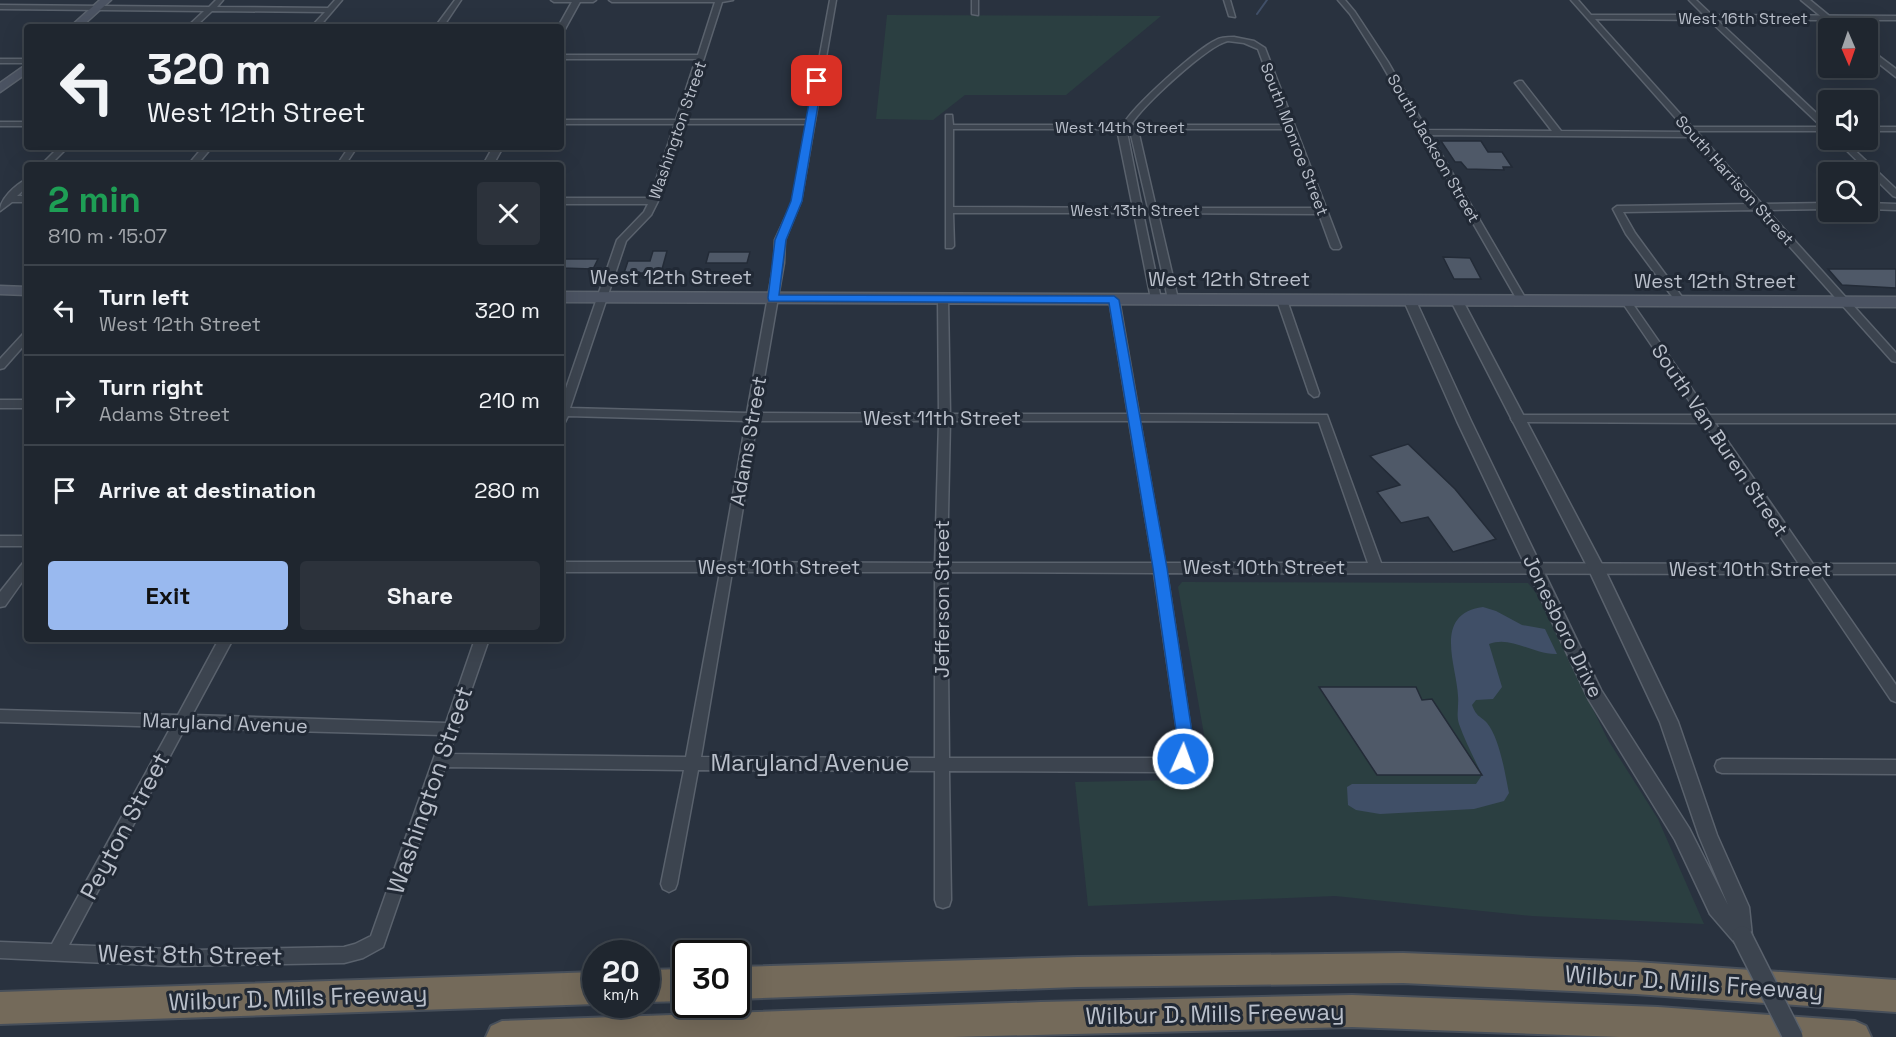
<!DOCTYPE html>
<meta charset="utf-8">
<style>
:root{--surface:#1f262f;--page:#2c323b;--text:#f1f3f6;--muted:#a1a5aa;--line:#3c434b;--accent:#99b9ef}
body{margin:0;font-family:"Space Grotesk",sans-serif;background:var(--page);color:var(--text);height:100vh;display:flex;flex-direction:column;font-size:22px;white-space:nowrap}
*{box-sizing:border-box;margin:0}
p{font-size:20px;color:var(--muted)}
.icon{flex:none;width:33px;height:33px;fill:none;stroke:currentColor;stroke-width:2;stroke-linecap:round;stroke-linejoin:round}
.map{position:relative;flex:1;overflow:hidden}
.sheet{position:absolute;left:24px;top:162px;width:540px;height:480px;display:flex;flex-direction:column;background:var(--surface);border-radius:6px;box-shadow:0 6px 24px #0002,0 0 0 2px var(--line)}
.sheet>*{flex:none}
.hud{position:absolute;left:24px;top:24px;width:540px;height:126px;border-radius:6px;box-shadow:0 6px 24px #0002,0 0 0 2px var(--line);background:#1f262f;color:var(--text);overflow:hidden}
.needle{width:39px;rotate:178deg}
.tools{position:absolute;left:1818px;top:18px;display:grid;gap:12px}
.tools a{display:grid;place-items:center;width:60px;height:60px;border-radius:6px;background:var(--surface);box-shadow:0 6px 24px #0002,0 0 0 2px var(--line);font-size:30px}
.speed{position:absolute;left:582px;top:940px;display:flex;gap:12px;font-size:30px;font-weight:700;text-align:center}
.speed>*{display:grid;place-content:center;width:78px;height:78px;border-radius:50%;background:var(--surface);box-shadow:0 6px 24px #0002,0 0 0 2px var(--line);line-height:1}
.speed small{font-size:15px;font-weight:400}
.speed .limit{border:3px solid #111;border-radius:9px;background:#fff;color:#111}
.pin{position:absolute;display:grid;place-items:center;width:51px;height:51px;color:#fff;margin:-26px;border-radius:12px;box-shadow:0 3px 9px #0006}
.me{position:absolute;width:66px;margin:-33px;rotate:2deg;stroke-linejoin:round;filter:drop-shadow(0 0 4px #0008)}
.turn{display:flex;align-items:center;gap:21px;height:126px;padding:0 24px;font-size:27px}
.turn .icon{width:78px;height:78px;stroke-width:2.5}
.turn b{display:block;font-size:42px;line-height:51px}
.round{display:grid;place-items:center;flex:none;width:63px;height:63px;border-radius:6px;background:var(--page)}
.summary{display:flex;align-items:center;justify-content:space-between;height:102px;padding:0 24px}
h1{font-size:36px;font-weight:600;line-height:45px;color:#1e9e55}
.primary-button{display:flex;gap:12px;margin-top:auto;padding:12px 24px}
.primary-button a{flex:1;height:69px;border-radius:6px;background:var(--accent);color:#111;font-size:24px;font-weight:600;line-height:69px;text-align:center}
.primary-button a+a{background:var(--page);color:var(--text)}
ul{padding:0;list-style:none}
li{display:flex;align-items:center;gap:18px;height:90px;padding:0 24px;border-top:2px solid var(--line)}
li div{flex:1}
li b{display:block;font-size:22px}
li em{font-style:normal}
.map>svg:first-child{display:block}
</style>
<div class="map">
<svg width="1896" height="1037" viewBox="0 0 1896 1037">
<rect width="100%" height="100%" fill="#29323f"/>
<path fill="#2b3f41" d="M887 15 1161 16 1066 95H965L933 120 876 119Z
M1182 582 1528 583 1536 593 1608 740 1658 819 1704 924 1532 916 1335 896 1088 906 1075 782 1175 780C1194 774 1201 766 1206 746L1178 587Z"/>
<path fill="#404f67" d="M1483 607 1496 611 1522 625 1545 629 1557 654C1533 655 1511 635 1489 644L1502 687 1493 699 1476 700 1472 705C1477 718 1480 715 1487 723 1500 739 1505 774 1509 793L1504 801 1474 809 1380 814 1356 810 1348 805 1347 787 1352 784H1476L1482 775C1474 758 1465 741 1459 724 1456 715 1459 706 1458 696 1457 666 1432 614 1483 607Z"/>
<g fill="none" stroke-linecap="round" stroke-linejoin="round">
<path stroke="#404f67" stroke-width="2" d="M1257 14 1267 0"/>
</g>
<path fill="#4f5968" stroke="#232b37" stroke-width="1.5" d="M1441 141H1481L1488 152H1502L1512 167H1503L1504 170 1467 169 1461 162H1455Z
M653 251H667L661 273H624L628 261H650Z
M709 252H750L747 263H706Z
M1443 257 1470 258 1481 279H1454Z
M561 259H598L593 269 561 268Z
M1828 269H1896V288L1842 285Z
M1408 444 1455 489 1496 539 1453 552 1428 517 1401 523 1377 492 1400 485 1370 456Z
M1319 687H1416L1422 700 1432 699 1482 775H1377Z"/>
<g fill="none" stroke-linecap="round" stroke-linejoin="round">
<g stroke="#5a626d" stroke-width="3">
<path id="minor" d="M216 0H223L217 7 328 8 335 0H342L319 27H311L325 12 212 11 195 27H187L204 11 0 9V5L209 7Z
M455 0H461L443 27H435Z
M551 0H596L593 2H554Z
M609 0H733L722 2 684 120H808L830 0H836L801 201 785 240 784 263 758 413 939 414 938 299 943 296 948 299 950 414H1128L1109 299 1114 296 1119 299 1139 414 1327 415 1381 563 1799 564 1704 423 1513 422 1511 419 1517 415H1699L1622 302 1627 299 1630 300 1710 415H1896V423H1715L1813 564H1896V574H1819L1896 685V702L1891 700 1806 574 1167 573 1194 752C1187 766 1177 770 1162 772L949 771 951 900 949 906 943 908 937 906 935 900V771L698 770 677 884 675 889 669 892 663 889 661 884 684 770 445 767 383 947 363 958 344 963 172 966 0 958V942L52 944 171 727 0 722V710L178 715 219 639H233L192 715 446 723 475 639H489L449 754 686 757 720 572H561V562H721L746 421 568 416 565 422 561 423V403L617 240 644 212 648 204H561V198H650L675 124H561V120H676L696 59H561V55H698L715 2H612ZM683 124H807L793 201 775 240 774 263 747 413 570 408 626 241 651 215 658 201ZM757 421H939L935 563 734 562ZM950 421H1129L1153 563H947ZM1140 421 1319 422 1368 563H1165ZM732 572H935V758L701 757ZM947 572 1154 573 1180 751 1173 757 1162 758H949ZM185 728 442 735 371 936 355 944 344 947 196 950 69 945Z
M972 0H978V15L972 14Z
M1224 0H1230L1235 17 1229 16Z
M1338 0H1345L1355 12 1388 62 1427 130 1552 131 1515 83 1519 81H1522L1561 131 1688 132 1571 0H1578L1591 15H1704L1689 0H1696L1712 15 1896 16V20H1717L1828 124V131H1696L1762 204 1828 203V209L1767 210 1896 353V362L1892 361 1757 210 1623 212 1635 233 1685 301 1680 304 1677 303 1626 234 1613 209 1617 206 1752 204 1693 137 1430 135 1527 301 1522 304 1519 303 1381 63 1350 14ZM1595 19 1709 20 1822 127H1692Z
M1234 37 1254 41 1265 48 1341 247 1339 249H1333L1331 247 1319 214 1158 213 1178 299 1173 302 1168 299 1149 213H1143L1161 299 1156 302 1151 299 1134 213H953L954 246 952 248H946V115H952L953 125H1123C1132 107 1198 48 1216 40 1221 37 1228 37 1234 37ZM1228 41 1244 43 1258 49 1286 125H1131C1142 106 1208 45 1228 41ZM953 129H1121L1118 134 1133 208 953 207ZM1135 129H1288L1317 208H1156L1139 134ZM1127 132 1131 135 1148 208H1142Z
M0 59H27V63H0Z
M0 122H27V126H0Z
M1868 127H1896V131H1868Z
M1836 140H1844L1896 189V197L1893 196Z
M59 147H68L50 165H41Z
M203 147H212L197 165H188Z
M349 147H357L345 165H337Z
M27 179V187L17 196H27V202H12L0 211C0 199 15 185 27 179Z
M1868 203 1896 204V210L1868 209Z
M1282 297 1287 300 1319 393 1318 396 1314 397 1309 393 1277 300Z
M27 333V342L4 368 0 369V359L23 334Z
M0 400H27V408H0Z
M0 536H27V546H0Z
M27 561V575L5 606 0 607V592L23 563Z
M1722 759 1896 760V774L1722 773 1717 771 1715 766 1717 761Z"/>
</g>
<g stroke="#5a626d" stroke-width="3">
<path id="tertiary" d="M573 0H581L565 29 561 32V27H558Z
M1801 0H1810L1844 28H1835Z
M1868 48 1896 69V77L1868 55Z
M493 147H503L493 165H483Z
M1410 297 1416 301 1471 421 1601 690 1689 828 1728 905 1699 836 1660 722 1588 568 1451 301 1453 298 1457 297 1463 301 1604 568 1678 722 1717 835 1749 907 1752 936 1749 943 1742 946 1735 943 1710 914 1675 840 1589 700 1457 421 1404 301Z"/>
</g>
<g stroke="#5a626d" stroke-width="3">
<path id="secondary" d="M100 0H111L81 27H70Z
M27 64V73L0 92V83Z
M0 286 27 287V295L0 294Z
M561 292 1896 297V307L561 302Z"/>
</g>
<g stroke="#474f5a" stroke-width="4">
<path id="motorway" d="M1403 953 1636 962 1896 980V1012L1636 994 1403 983 1077 987 736 999V967L1077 957Z
M686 969V1001L646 1002V970Z
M596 972V1004L0 1024V992Z
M1352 995 1658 1007 1855 1021 1866 1026 1871 1037H1619L1352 1027 953 1037H486L491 1026 502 1021 1041 1002Z"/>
</g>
<use href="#minor" fill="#3c444f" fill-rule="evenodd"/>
<use href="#tertiary" fill="#3c444f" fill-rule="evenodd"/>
<use href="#secondary" fill="#4b5362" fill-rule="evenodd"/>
<use href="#motorway" fill="#746a5a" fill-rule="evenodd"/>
<g stroke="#5a626d" stroke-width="22" stroke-linecap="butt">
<path id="tertiary-bridge" d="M1742 936 1793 1037"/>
</g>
<use href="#tertiary-bridge" stroke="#3c444f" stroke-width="19"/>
</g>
<path fill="#1a73e8" stroke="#114b97" stroke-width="1.5" d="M817 78 822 81 802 201 786 240 779 295 1114 296 1119 300 1167 568 1195 752 1189 764 1183 767 1177 764 1175 759 1179 751 1153 568 1109 303 769 301 768 298 775 240 791 201 813 81Z"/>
<g text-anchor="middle" stroke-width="6" stroke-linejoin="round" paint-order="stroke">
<g font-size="16" fill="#b9bfca" stroke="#212935">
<text x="1743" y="24">West 16th Street</text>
<text x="1120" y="133">West 14th Street</text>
<text transform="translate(677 130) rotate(-71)" y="6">Washington Street</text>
<text transform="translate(1295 139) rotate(69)" y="6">South Monroe Street</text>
<text transform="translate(1434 148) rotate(60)" y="6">South Jackson Street</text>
<text transform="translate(1735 180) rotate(48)" y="6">South Harrison Street</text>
<text x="1135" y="216">West 13th Street</text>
</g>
<g font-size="20" fill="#b9bfca" stroke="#212935">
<text x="671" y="284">West 12th Street</text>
<text x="1229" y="286">West 12th Street</text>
<text x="1715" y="288">West 12th Street</text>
<text x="942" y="425">West 11th Street</text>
<text transform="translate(1720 440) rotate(56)" y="7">South Van Buren Street</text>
<text transform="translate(748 441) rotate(-80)" y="7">Adams Street</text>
<text x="779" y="574">West 10th Street</text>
<text x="1264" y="574">West 10th Street</text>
<text x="1750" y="576">West 10th Street</text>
<text transform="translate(942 599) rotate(-90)" y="7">Jefferson Street</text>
<text transform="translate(1563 626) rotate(64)" y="7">Jonesboro Drive</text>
<text transform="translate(225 723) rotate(2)" y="7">Maryland Avenue</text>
</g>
<g font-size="24" fill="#b9bfca" stroke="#212935">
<text x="810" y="771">Maryland Avenue</text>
<text transform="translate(430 790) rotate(-71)" y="8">Washington Street</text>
<text transform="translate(125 826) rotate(-62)" y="8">Peyton Street</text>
<text transform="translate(190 955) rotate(1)" y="8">West 8th Street</text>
<text transform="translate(1694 983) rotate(4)" y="8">Wilbur D. Mills Freeway</text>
<text transform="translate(298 998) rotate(-2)" y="8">Wilbur D. Mills Freeway</text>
<text transform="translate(1215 1014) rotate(-1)" y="8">Wilbur D. Mills Freeway</text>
</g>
</g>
</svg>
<div class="tools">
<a><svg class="needle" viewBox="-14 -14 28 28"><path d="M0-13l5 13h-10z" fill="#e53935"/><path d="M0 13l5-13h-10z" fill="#a1a5aa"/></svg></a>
<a><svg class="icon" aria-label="sound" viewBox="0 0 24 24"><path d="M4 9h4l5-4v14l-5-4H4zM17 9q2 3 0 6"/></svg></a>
<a><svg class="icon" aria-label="search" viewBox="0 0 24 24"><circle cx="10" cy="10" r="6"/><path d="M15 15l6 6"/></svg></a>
</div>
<div class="speed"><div>20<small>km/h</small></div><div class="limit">30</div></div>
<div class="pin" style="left:817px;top:81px;background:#d93025"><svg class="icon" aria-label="arrive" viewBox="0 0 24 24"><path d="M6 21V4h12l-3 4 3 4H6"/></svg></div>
<svg class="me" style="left:1183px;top:759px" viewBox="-20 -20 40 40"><circle r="17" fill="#1a73e8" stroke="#fff" stroke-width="3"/><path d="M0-11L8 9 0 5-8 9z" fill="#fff"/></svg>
<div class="hud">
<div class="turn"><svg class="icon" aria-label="left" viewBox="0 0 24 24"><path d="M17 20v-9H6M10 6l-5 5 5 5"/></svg><div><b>320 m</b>West 12th Street</div></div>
</div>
<section class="sheet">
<div class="summary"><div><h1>2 min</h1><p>810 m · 15:07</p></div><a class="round"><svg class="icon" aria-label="close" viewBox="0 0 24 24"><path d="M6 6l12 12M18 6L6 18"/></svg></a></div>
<ul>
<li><svg class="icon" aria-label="left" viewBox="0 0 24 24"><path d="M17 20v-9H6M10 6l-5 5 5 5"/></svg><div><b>Turn left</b><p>West 12th Street</p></div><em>320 m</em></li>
<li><svg class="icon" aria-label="right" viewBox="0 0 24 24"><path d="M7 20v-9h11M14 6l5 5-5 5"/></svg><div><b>Turn right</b><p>Adams Street</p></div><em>210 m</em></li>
<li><svg class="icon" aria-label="arrive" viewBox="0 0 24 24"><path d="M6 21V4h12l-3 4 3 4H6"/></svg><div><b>Arrive at destination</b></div><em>280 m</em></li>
</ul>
<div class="primary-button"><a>Exit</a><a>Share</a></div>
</section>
</div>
